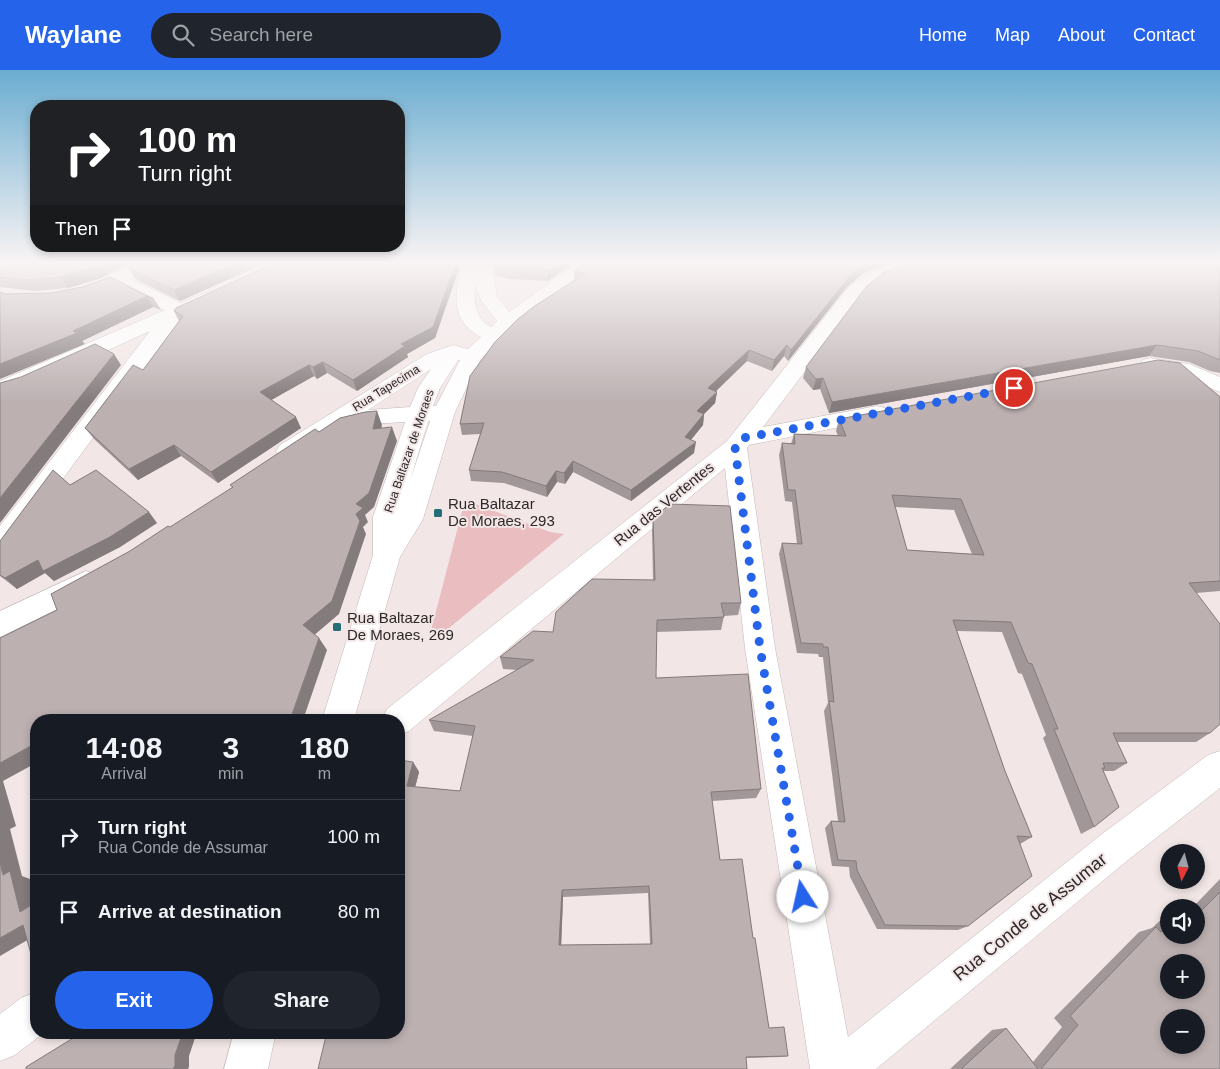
<!DOCTYPE html>
<meta charset="utf-8">
<style>
:root{--surface:#171b24;--page:#20242c;--text:#f1f3f6;--muted:#9ea1a6;--line:#363941;--accent:#2563eb}
body{margin:0;font-family:Arial,sans-serif;background:var(--page);color:var(--text);height:100vh;display:flex;flex-direction:column;font-size:19px;white-space:nowrap}
*{box-sizing:border-box;margin:0}
p{font-size:16px;color:var(--muted)}
.icon{flex:none;width:28px;height:28px;fill:none;stroke:currentColor;stroke-width:2;stroke-linecap:round;stroke-linejoin:round}
.map{position:relative;flex:1;overflow:hidden}
.side{position:absolute;left:30px;top:644px;width:375px;height:325px;display:flex;flex-direction:column;background:var(--surface);border-radius:20px;box-shadow:0 2px 8px #0003}
.side>*{flex:none}
.banner{position:absolute;left:30px;top:30px;width:375px;height:152px;border-radius:20px;box-shadow:0 2px 8px #0003;background:#202124;color:#fff;overflow:hidden}
.needle{width:32px;rotate:186deg}
.tools{position:absolute;left:1160px;top:774px;display:grid;gap:10px}
.tools a{display:grid;place-items:center;width:45px;height:45px;border-radius:50%;background:var(--surface);box-shadow:0 2px 8px #0003;font-size:25px}
.pin{position:absolute;display:grid;place-items:center;width:42px;height:42px;color:#fff;margin:-21px;border:2px solid #fff;border-radius:50%;box-shadow:0 1px 5px #0007}
.me{position:absolute;width:55px;margin:-28px;rotate:350deg;stroke-linejoin:round;filter:drop-shadow(0 0 4px #0008)}
.turn{display:flex;align-items:center;gap:18px;height:105px;padding:0 25px;font-size:22px}
.turn .icon{width:65px;height:65px;stroke-width:2.5}
.turn b{display:block;font-size:35px;line-height:42px}
.then{display:flex;align-items:center;height:48px;padding:0 25px;background:#0003;gap:10px;font-size:19px}
.eta{display:flex;justify-content:space-evenly;align-items:center;height:85px;text-align:center}
.eta b{font-size:30px;font-weight:700;line-height:35px}
.primary-button{display:flex;gap:10px;margin-top:auto;padding:10px 25px}
.primary-button a{flex:1;height:58px;border-radius:30px;background:var(--accent);color:#fff;font-size:20px;font-weight:700;line-height:58px;text-align:center}
.primary-button a+a{background:var(--page);color:var(--text)}
ul{padding:0;list-style:none}
li{display:flex;align-items:center;gap:15px;height:75px;padding:0 25px;border-top:1px solid var(--line)}
li div{flex:1}
li b{display:block;font-size:19px}
li em{font-style:normal}
header{display:flex;align-items:center;gap:30px;box-sizing:border-box;height:70px;padding:0 25px;background:var(--accent);color:#fff}
header strong{font-size:24px}
nav{display:flex;gap:28px;margin-inline-start:auto;font-size:18px}
.search{width:350px;height:45px;background:var(--page);display:flex;align-items:center;gap:12px;box-sizing:border-box;padding:0 18px;border-radius:28px;color:var(--muted);font-size:19px}
.map>svg:first-child{display:block}
</style>
<header>
<strong>Waylane</strong>
<div class="search"><svg class="icon" aria-label="search" viewBox="0 0 24 24"><circle cx="10" cy="10" r="6"/><path d="M15 15l6 6"/></svg>Search here</div>
<nav><a>Home</a><a>Map</a><a>About</a><a>Contact</a></nav>
</header>
<div class="map">
<svg width="1220" height="999" viewBox="0 0 1220 999">
<rect width="100%" height="100%" fill="#f2e6e6"/>
<path fill="#eabdc0" d="M465 430 550 462 564 464 433 571 428 572Z"/>
<g fill="none" stroke-linecap="round" stroke-linejoin="round">
<g stroke="#c3b8b8" stroke-width="1">
<path id="minor" d="M131 193H152L149 197 130 209 181 233 202 224 209 222 216 224 218 228 216 232 181 248 9 482 0 485V456L150 261 29 316 0 325V311L165 240 116 215 82 227 75 225 73 221 75 217 111 205Z
M463 193H491L497 226 509 242 577 193H597L516 255 481 289 477 296 455 342 423 449 400 487 354 650H322L373 485V447L405 352 370 354 343 361 337 360C321 370 299 392 280 387L276 381 280 375 427 284 453 275 468 279 481 267C450 252 454 221 463 193ZM475 215 482 232 497 251 491 257C476 250 473 230 475 215ZM458 290H460L436 336H433L440 318ZM431 299 418 318 410 337 368 340ZM428 351H430L410 411Z
M897 193H941L938 197 902 203 878 212 861 227 763 357 877 336 885 338 888 343 885 348 749 375 747 378 775 578 848 967 1102 764 1208 685 1220 681V718L1128 790 876 999H810L745 578 725 398 409 661 399 665V650H382L387 639 727 371 847 219 866 204Z
M1150 288 1189 294 1220 307V322L1177 304 1143 298 1140 294 1143 290Z
M86 501 96 504 100 512 96 520 0 567V541Z
M36 922V962H45L15 985 0 991V944L21 928Z
M234 962H276L268 999H224Z"/>
</g>
<use href="#minor" fill="#fff" fill-rule="evenodd"/>
</g>
<path fill="#a29798" fill-rule="evenodd" d="M0 193H128L101 208 68 218 34 221 0 217Z
M135 193H265L180 231 135 209 128 198Z
M275 193H461L435 268 407 284 408 287 357 321 327 303 317 309 314 306 271 330 301 358 218 413 181 386 138 410 94 369 85 358 143 300 179 251 174 241Z
M492 193H574L548 211 510 209 500 207 495 204Z
M586 193H892L865 202 846 218 788 291 784 286 772 301 747 291 715 321 717 322 715 333 704 344 703 355 691 370 694 383 631 431 573 402 565 414 557 412 547 427 504 413 471 411 469 400 480 364 462 365 460 354 574 211V202Z
M1220 193V303L1210 301 1189 292 1149 286 829 343 820 319 813 320 803 308 806 297Z
M110 207 154 229 161 240 153 237 82 271 85 274 6 224 52 223 82 217Z
M1220 327V521L1196 523 1210 663 1196 672H1117L1127 693 1114 701H1104L1094 757 1081 764 1043 668 1046 665 1022 604 1018 603 1002 562 957 561 1005 701 1032 767 1020 774 968 856 958 860 877 859 850 807 849 797 832 796 825 758 831 751H838L824 641 828 633 823 587H819L818 584 797 583 779 484 782 473 797 474 792 432 785 431 779 385 782 373 791 374 794 364 838 366 836 361 839 349ZM895 437 954 440 972 484 907 480Z
M70 415 157 453 120 477 54 511 45 503 17 519 0 506V471Z
M653 448 741 533 738 545 724 546 721 560 656 562V608L761 719 756 728 712 731 720 790 753 868 769 958 788 986 781 987 746 988 318 999 413 692 419 702 415 717 460 721 473 666 434 661 429 650 517 600 503 599 500 587 553 562 653 510 652 461ZM648 823 650 874 561 875 563 827Z
M1220 809V999H950L992 960 1006 958 1033 992 1062 957 1054 948 1139 862 1152 858 1165 846 1169 845V865H1196V838H1192Z"/>
<path fill="#847b7c" d="M102 193H128L101 208 68 218 61 207Z
M236 193H265L180 231 174 220Z
M456 193H461L435 268 407 284 408 287 357 321 353 310 401 274Z
M559 193H574L548 211V201Z
M867 193H892L865 202 846 218 788 291 791 280 849 207Z
M147 226 153 237 82 271 85 274 0 309V294L73 261Z
M787 275 784 286 772 301 774 290Z
M1157 275 1149 286 829 343 832 332Z
M749 280 747 291 707 330 708 318Z
M114 284 121 295 0 453V428Z
M323 292 327 303 317 309 313 297Z
M309 295 314 306 266 333 260 322Z
M823 308 820 319 813 320 816 309Z
M717 322 715 333 696 352 697 341Z
M377 341 382 355 378 373 373 359Z
M704 344 703 355 684 378 685 367Z
M296 347 301 358 218 413 211 402Z
M392 357 397 371 374 437 365 445 368 452 363 457 366 464 339 544 312 567 303 555 356 444V434Z
M696 372 694 383 631 431V420Z
M174 375 181 386 138 410 129 399Z
M573 391V402L565 414 564 403Z
M556 401 557 412 547 427 546 416Z
M149 442 157 453 120 477 54 511 45 503 17 519 5 508 38 490Z
M319 568 327 580 303 650H290Z
M36 673V693L3 711 16 756 10 759 22 806 30 809 36 831V847L20 842 3 805 0 792V693Z
M413 692 419 702 413 726 407 716Z
M562 820 563 827 561 880 559 875Z
M23 855 36 865 0 886V868Z
M36 880V885L31 884Z
M183 962H197L189 986V997L188 999H173L175 985Z"/>
<path fill="#bcb0b1" stroke="#847b7c" fill-rule="evenodd" d="M0 193H102L94 197 61 207 27 210 0 207Z
M135 193H236L174 220 128 198Z
M275 193H456L433 257 401 274 405 276 353 310 323 292 313 297 309 295 260 322 296 347 211 402 174 375 129 399 85 358 133 295 143 300 183 246 174 241 176 238Z
M493 193H559L548 201 509 199 498 196Z
M586 193H867L849 207 791 280 787 275 774 290 749 280 708 318 717 322 697 341 704 344 685 367 696 372 631 420 573 391 564 403 556 401 546 416 502 402 469 400 484 353 460 354 470 306 495 272 518 249 536 235 586 203 574 202Z
M915 193H1220V290L1198 281 1157 275 832 332 823 308 816 309 806 297 866 217 883 203 906 194Z
M110 207 154 229 147 226 73 261 77 263 0 294V222L6 224 52 223 82 217Z
M95 274 114 284 0 428V313L21 307Z
M1158 290 1180 293 1220 327V511L1189 513 1220 554V654L1210 663H1113L1127 693H1103L1105 698H1102L1119 737 1094 757 1054 659H1058L1032 594 1028 593 1011 552 953 550 1005 701 1032 767 1017 766 1032 806 968 856 885 855 857 800 856 791 838 790 831 751 845 752 829 631 834 632 828 577H823V574L801 573 782 473 802 474 795 420H788L782 373 795 374 794 364 846 366 839 349ZM892 425 961 429 984 485 907 480Z
M377 341 373 359 392 357 369 423 356 434 363 438 356 444 360 451 332 531 303 555 319 568 290 650H36V673L0 693V568L57 540 51 524 130 481 168 456 170 457 233 417 230 415 315 359 319 362 340 348 365 342Z
M53 400 70 415 96 400 149 442 110 467 43 501 38 490 5 508 0 505V471Z
M670 434 730 436 741 533H721L724 547 657 550 656 608 748 604 761 719 711 722 720 790 742 789 753 868H755L769 958 784 957 788 986 746 987 747 999H318L327 962H399V690L413 692 407 716 460 721 475 656 429 650 534 590 500 587 533 561 553 562 556 542 592 509 655 510 653 448ZM649 816 652 874 559 875 562 820Z
M0 792 3 805 10 801 20 842 36 832V880L31 884 23 855 0 868Z
M1220 822V999H1041L1078 955 1070 946 1156 857 1161 862 1169 854V865H1196V846ZM1169 892H1196V920H1169ZM1169 948H1196V975H1169Z
M1006 958 1038 999H963L962 998Z
M83 962H183L175 985V996L173 999H26V997Z"/>
<linearGradient id="sky" x2="0" y2="1"><stop stop-color="#6badd1"/><stop offset="0.58" stop-color="#f9f4f4"/><stop offset="1" stop-color="#f9f4f4" stop-opacity="0"/></linearGradient>
<rect width="1220" height="333" fill="url(#sky)"/>
<g fill="none" stroke-linecap="round" stroke-linejoin="round">
<path stroke="#2563eb" stroke-width="9" stroke-dasharray="0 16.2" d="M803 827 760 578 735 377 743 368 1014 318"/>
</g>
<g fill="#256e78" stroke="#f2e6e6" stroke-width="2">
<rect x="433" y="438" width="10" height="10" rx="2.5"/>
<rect x="332" y="552" width="10" height="10" rx="2.5"/>
</g>
<g text-anchor="middle" stroke-width="4" stroke-linejoin="round" paint-order="stroke">
<g font-size="12" fill="#2d2929" stroke="#f2e6e6">
<text transform="translate(386 318) rotate(-32)" y="4">Rua Tapecima</text>
<text transform="translate(409 381) rotate(-71)" y="4">Rua Baltazar de Moraes</text>
</g>
<g font-size="15" fill="#2d2929" stroke="#f2e6e6" text-anchor="start">
<text x="448" y="439">Rua Baltazar<tspan x="448" dy="17">De Moraes, 293</tspan></text>
<text x="347" y="553">Rua Baltazar<tspan x="347" dy="17">De Moraes, 269</tspan></text>
</g>
<g font-size="15" fill="#2d2929" stroke="#f2e6e6">
<text transform="translate(664 434) rotate(-39)" y="5">Rua das Vertentes</text>
</g>
<g font-size="18" fill="#2d2929" stroke="#f2e6e6">
<text transform="translate(1030 847) rotate(-39)" y="6">Rua Conde de Assumar</text>
</g>
</g>
</svg>
<div class="tools">
<a><svg class="needle" viewBox="-14 -14 28 28"><path d="M0-13l5 13h-10z" fill="#e53935"/><path d="M0 13l5-13h-10z" fill="#9ea1a6"/></svg></a>
<a><svg class="icon" aria-label="sound" viewBox="0 0 24 24"><path d="M4 9h4l5-4v14l-5-4H4zM17 9q2 3 0 6"/></svg></a>
<a>+</a>
<a>−</a>
</div>
<div class="pin" style="left:1014px;top:318px;background:#d93025"><svg class="icon" aria-label="arrive" viewBox="0 0 24 24"><path d="M6 21V4h12l-3 4 3 4H6"/></svg></div>
<svg class="me" style="left:803px;top:827px" viewBox="-20 -20 40 40"><circle r="19" fill="#fff"/><path d="M0-13L10 11 0 6-10 11z" fill="#2563eb"/></svg>
<div class="banner">
<div class="turn"><svg class="icon" aria-label="right" viewBox="0 0 24 24"><path d="M7 20v-9h11M14 6l5 5-5 5"/></svg><div><b>100 m</b>Turn right</div></div>
<div class="then">Then<svg class="icon" aria-label="arrive" viewBox="0 0 24 24"><path d="M6 21V4h12l-3 4 3 4H6"/></svg></div>
</div>
<section class="side">
<div class="eta">
<div><b>14:08</b><p>Arrival</p></div>
<div><b>3</b><p>min</p></div>
<div><b>180</b><p>m</p></div>
</div>
<ul>
<li><svg class="icon" aria-label="right" viewBox="0 0 24 24"><path d="M7 20v-9h11M14 6l5 5-5 5"/></svg><div><b>Turn right</b><p>Rua Conde de Assumar</p></div><em>100 m</em></li>
<li><svg class="icon" aria-label="arrive" viewBox="0 0 24 24"><path d="M6 21V4h12l-3 4 3 4H6"/></svg><div><b>Arrive at destination</b></div><em>80 m</em></li>
</ul>
<div class="primary-button"><a>Exit</a><a>Share</a></div>
</section>
</div>
